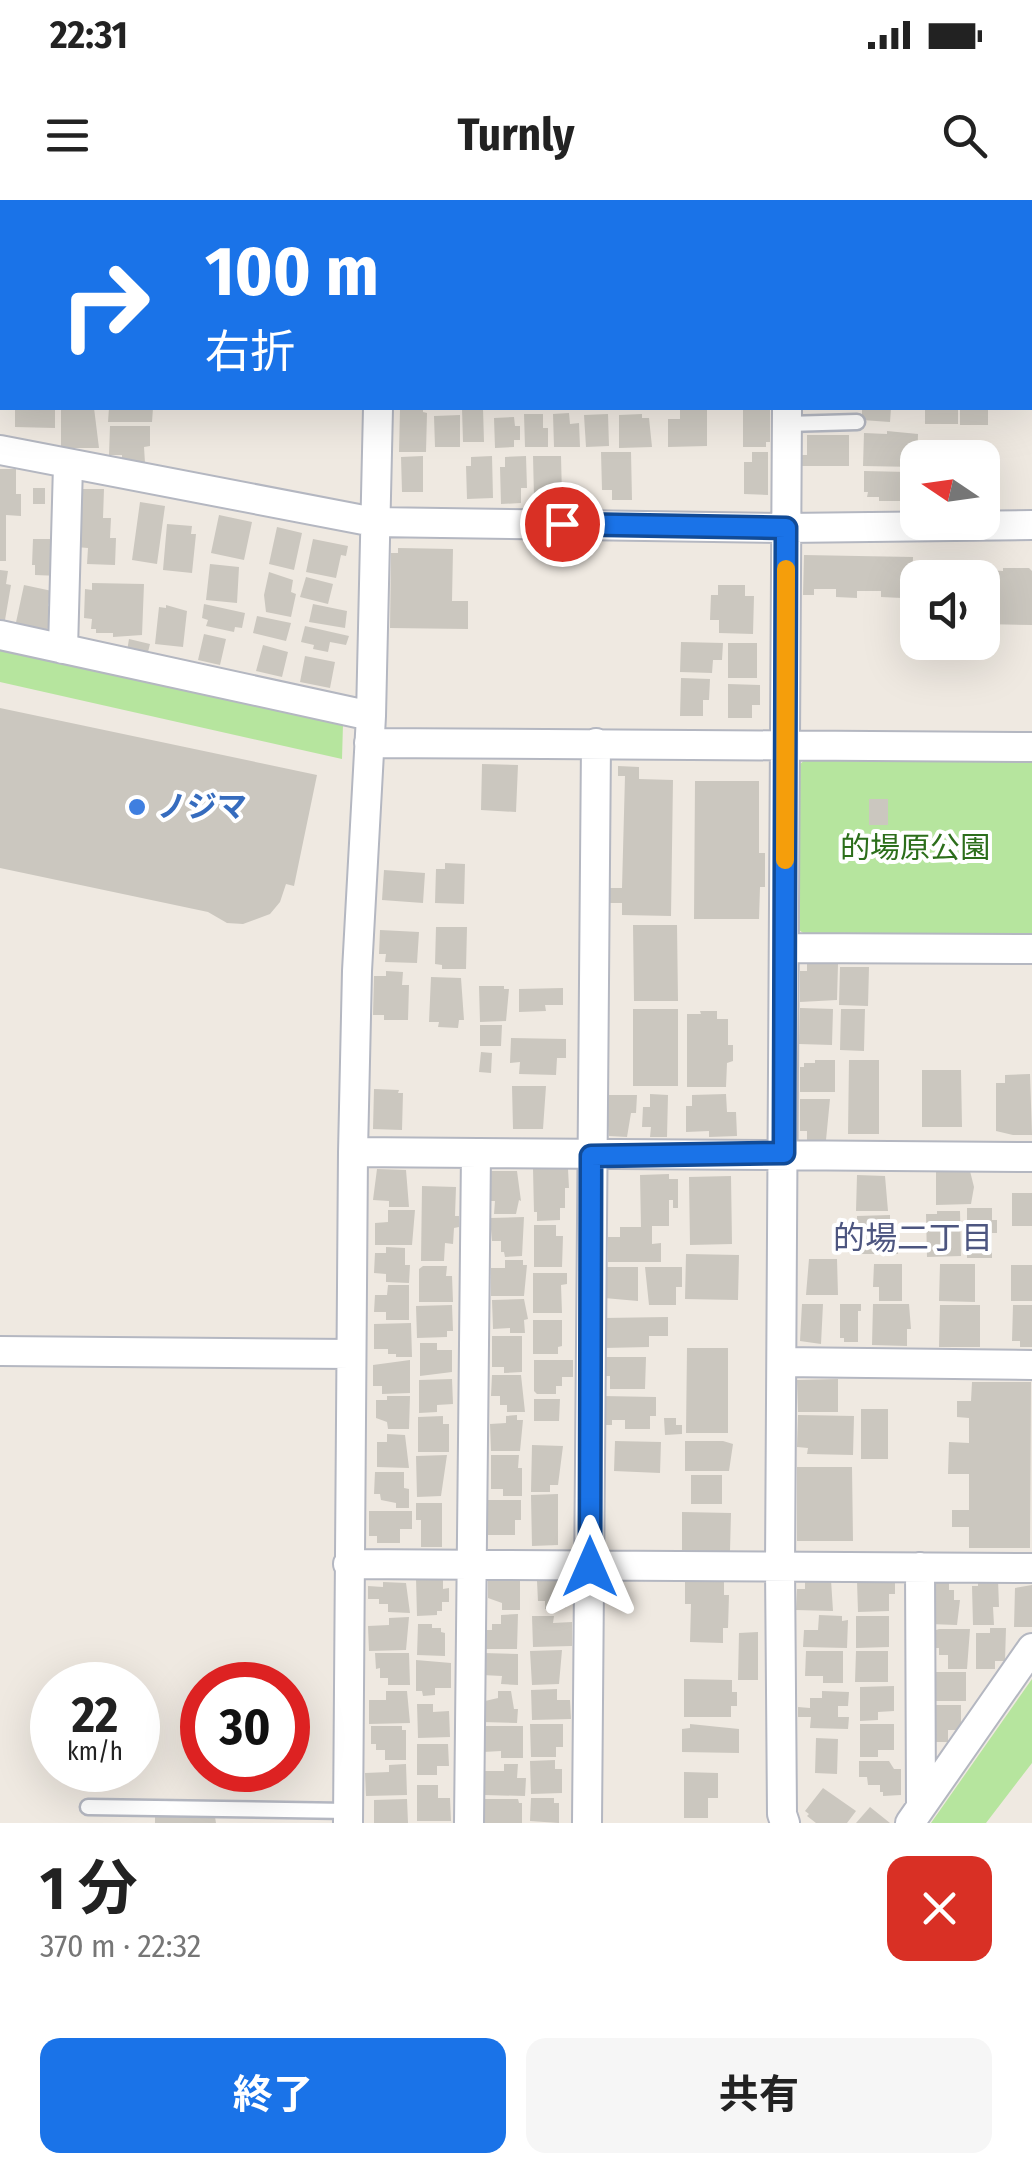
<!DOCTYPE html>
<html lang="ja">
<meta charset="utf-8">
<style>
:root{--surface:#fff;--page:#f6f6f6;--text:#222;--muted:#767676;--accent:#1a73e8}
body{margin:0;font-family:"Fira Sans Condensed","Noto Sans JP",sans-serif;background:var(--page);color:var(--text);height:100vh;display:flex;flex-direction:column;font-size:38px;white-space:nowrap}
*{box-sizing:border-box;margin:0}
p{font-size:32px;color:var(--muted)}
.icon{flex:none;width:55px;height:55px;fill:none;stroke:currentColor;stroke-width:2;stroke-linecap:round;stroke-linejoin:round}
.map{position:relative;height:1623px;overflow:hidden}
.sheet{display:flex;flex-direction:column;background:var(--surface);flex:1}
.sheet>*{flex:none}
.guide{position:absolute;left:0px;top:0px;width:1032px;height:210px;box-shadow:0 10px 40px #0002;background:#1a73e8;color:#fff;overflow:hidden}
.needle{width:65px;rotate:283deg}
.buttons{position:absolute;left:900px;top:240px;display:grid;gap:20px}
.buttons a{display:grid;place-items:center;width:100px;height:100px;border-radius:20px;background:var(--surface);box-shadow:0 10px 40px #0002;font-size:50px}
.speed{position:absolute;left:30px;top:1462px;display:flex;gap:20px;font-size:50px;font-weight:700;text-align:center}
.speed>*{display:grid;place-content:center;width:130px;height:130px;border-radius:50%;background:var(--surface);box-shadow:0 10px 40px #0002;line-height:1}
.speed small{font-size:25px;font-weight:400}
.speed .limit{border:15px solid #d22;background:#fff;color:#111}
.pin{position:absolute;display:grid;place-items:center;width:85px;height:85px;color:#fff;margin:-42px;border:5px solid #fff;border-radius:50%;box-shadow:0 2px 10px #0007}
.me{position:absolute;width:110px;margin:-55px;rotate:0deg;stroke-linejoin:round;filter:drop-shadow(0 0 8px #0008)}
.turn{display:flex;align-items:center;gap:35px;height:210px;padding:0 40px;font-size:45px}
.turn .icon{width:130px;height:130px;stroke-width:2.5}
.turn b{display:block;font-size:70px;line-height:85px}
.round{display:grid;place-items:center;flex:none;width:105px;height:105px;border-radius:20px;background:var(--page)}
.headline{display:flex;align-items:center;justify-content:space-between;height:170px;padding:0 40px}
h1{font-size:60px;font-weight:700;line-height:75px}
.action{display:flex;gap:20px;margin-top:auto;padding:20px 40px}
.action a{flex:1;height:115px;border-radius:20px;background:var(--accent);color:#fff;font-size:40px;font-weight:700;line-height:115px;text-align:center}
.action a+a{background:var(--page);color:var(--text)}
.status{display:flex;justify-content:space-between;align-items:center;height:70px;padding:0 50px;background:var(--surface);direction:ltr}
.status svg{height:28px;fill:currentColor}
header{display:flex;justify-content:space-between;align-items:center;height:130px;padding:0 40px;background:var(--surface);font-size:45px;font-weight:700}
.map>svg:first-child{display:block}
</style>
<div class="status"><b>22:31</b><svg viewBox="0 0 49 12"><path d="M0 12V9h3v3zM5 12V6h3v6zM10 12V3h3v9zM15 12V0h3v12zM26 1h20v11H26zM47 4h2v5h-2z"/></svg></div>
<header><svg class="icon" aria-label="menu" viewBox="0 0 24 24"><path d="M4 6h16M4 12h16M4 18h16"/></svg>Turnly<svg class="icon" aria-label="search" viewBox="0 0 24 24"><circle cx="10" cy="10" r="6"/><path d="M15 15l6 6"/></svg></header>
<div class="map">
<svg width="1032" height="1623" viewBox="0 0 1032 1623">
<rect width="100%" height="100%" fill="#efe9e1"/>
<path fill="#b6e59e" d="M0 443 337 518 343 524 342 559 0 482Z
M808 557H1032V739L810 738 799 730V565Z
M1032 1479V1563L986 1623H931Z"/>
<path fill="#cbc7bf" d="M15 208H55V228L15 227Z
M61 208H94L99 248H61Z
M109 208H153L152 222H108Z
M462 208H483L484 242H463Z
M743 208H770V242H766V247H743Z
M862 208H891L890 222 862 220Z
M925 208H958V224H925Z
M960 208H988V225H960Z
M400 209H423V212L427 213 426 252H399Z
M680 210H707V246L668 247V219H680Z
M569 213 570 224 579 223 580 247H554L553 214Z
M524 214H543V228H548V247H525Z
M608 214 609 246 586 247 584 215Z
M642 214V218H649L652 247 619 248V215Z
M460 215V247H435L434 216Z
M514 217 515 226H520V240H514V247L495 248 494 218Z
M110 226H150V246L144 247 145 263 122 260V255H109Z
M887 231 918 234 917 267 863 266 864 233 887 234Z
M807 235H849V266H800V255H807Z
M601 252H631L632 300H612V290H602Z
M752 252H768V295L744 294V262H752Z
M423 256V292H402L401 257Z
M492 256 493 298 467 299 466 266H471V257Z
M526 256 527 288H521V303L501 304 500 267H505V257Z
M533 256H561L562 296 534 297Z
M0 269H16V294H21V316L6 315V361H0Z
M864 271 908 272 907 301H879V297H867L868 292H864Z
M33 288H45V304H33Z
M78 289H104L103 318H111L110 338H116L115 365 87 364 88 348 76 347Z
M140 302 165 306 157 364 132 360Z
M219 315 252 322 244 360 211 353Z
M167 324 192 326 191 334H196L192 373 163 370Z
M277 327 302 333 294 370 269 364Z
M33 339H59L60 376 35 375V365H32Z
M313 339 348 346 346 356 341 355 336 378 306 372Z
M398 348 453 349 452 401H468V429L390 428 391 353H398Z
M804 355 913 357 912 391H902V398L881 397V391H857V398L836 397V389H814V395H803Z
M210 364 239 367 237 403 206 400Z
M957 368 1003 371V368H1029L1032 371V425L982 424V378H948V371Z
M0 370 8 371 6 384 11 385 5 420 0 419Z
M269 372 293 380 291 392 296 394 291 417 266 412 264 395Z
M306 377 333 384 328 404 300 397Z
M92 383 144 384 142 435 113 437V433H96V429H91L92 419 84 418 85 389 92 390Z
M24 385 52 391 48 406 53 407 47 432 15 427Z
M718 385H745V396H754L753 434 719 433V420H710L711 395H718Z
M204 404 245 413 242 428 235 427 234 432 206 426 208 420 202 418Z
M313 404 347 411 345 428 309 422Z
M166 405 187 411 183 447 155 444 159 407 166 408Z
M257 416 291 423 286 441 253 433Z
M305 426 349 436 346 445 330 442 328 452 313 449 314 445 301 442Z
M204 434 226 439 220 465 198 460Z
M129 439 150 444 147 456 127 451Z
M681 442 723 443 722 460H713L712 473 680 472Z
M728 443H757V478H728Z
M263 445 288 452 282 477 256 471Z
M305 456 335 462 330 488 300 482Z
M681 478 710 479 709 500H703V516H680Z
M728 484 760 485V505H752V518H728Z
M0 508 317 575 294 686 286 684 280 702 270 714 243 724 227 723 208 712 0 668Z
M482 564 518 565 516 612 481 610Z
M618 566 639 567V579L673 580 671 716 622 715V703H608L609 688H622L625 576H618Z
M695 581H759V653H765V687H760L759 719H694Z
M869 599H888V625H869Z
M445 663 465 664 464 704 435 703 436 669H445Z
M384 670 425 673 423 703 382 700Z
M633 725H677L678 801H634Z
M436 727H467L466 769H442V765L435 764Z
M380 730 419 732 417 763 385 762 386 754H379Z
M807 764H838L837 800 800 802V771H807Z
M840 767H869L868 806 839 805Z
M386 771 403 772 402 785H409L408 820H384V815H373L374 776H386Z
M431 777 461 778 464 820H459L458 828 438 827 439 822H429Z
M479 786H504V789H509L506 821 480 822Z
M563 788V805H545L546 811 519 812V789Z
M800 808 833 809 832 845 799 844Z
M633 809H678V886H633Z
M841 809H865L864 851 840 850Z
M700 811H717V819H728V845H733V861L727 863 726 887H687V814H701Z
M480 825H502L501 846H480Z
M511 838 566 839V858H557L556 875 519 874 520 862 510 863Z
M481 852 492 853 491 873 479 872Z
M815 860H835V892H800V867H804V863H815Z
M849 860H879V934H848Z
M922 870H961L962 927H922Z
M1030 874 1032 935H1013L996 931V883H1005V875Z
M512 886H546L543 929H513Z
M374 889 399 890 398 893H403L402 930 373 929Z
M650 894 668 895 667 937H650L651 927H642L643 907H650Z
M726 894 727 912H736L737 936 709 937V931L686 932V906H692V895Z
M605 895H637L636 913H631L627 937 609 936Z
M800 899H830L826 940H807V931H800Z
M377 969 406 970 409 1007H389V1001L373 1000Z
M533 969H568L569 988H565V1008H560V1020L537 1021V1012H534Z
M490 971H517L521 1001 519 1000 516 1014H494L495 1001H490Z
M970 971 974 987 971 1004 936 1005V972Z
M669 974V979H678V1008H673V1000H669V1026H652V1044L661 1043V1062H608V1037H620V1027H641L640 975Z
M857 975 885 976 888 1011H856Z
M731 976 732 1044 690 1045 689 977Z
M422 986 456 987 455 1016H459V1027L454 1028 453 1044 445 1043 444 1061H421Z
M1012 993H1032V1026H1012Z
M967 1008H992V1020H997V1033H992V1058H967Z
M388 1010H415L412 1045H375V1023L388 1022Z
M937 1011H960L961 1056 927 1057 926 1014H937Z
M890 1015V1031L898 1032V1054H857V1016Z
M524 1017 522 1056 505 1057 504 1052H501V1041H492L490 1018Z
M534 1025H556V1036H563L562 1067H534Z
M386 1047 405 1048V1065H410L409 1083 386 1082V1074L374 1073 375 1053H386Z
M686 1054 739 1055 738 1100 685 1099Z
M809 1059H837L838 1095H806Z
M505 1060H523V1065H527L524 1096H491V1068H505Z
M874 1064H902V1101H879V1087H873Z
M940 1064H975V1102L939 1101Z
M1011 1065H1032V1101H1011Z
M423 1066H447L446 1076H452L453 1102H419V1069Z
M604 1067H638V1101L604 1098Z
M645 1067H682V1087H676V1105H649Z
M533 1073H567V1084L561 1085 562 1113H533Z
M388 1085H409V1120H386V1112H374L375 1095H387Z
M524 1099 528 1119 524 1120 525 1133H510V1128L493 1129 492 1100Z
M802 1104H823L821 1144 800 1141Z
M840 1104H861V1111H858V1142H844V1138H840Z
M873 1104H909L911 1129H907V1146L872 1145Z
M452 1105 453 1131H447V1137L417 1138 416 1106Z
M940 1105H980V1147H939Z
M1013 1105H1032V1147H1020V1141H1012Z
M668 1117V1136H649V1147L604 1148V1118Z
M533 1120H562V1146L558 1147V1154H533Z
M411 1123 412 1157H396V1154H388V1149H374V1124Z
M492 1136H522V1172L504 1173V1167H492Z
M420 1143H437V1150H452V1172L420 1176Z
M687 1148H728V1233H686Z
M604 1157H646L645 1189H610V1176H603Z
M410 1160V1193L382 1194V1186H373V1165Z
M534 1160H573V1177H562V1186H556V1194H537L534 1191Z
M492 1175H521L525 1212H507V1205H500V1196H491Z
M452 1179 453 1204 437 1205V1212L419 1213V1180Z
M838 1179V1212H798L797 1180Z
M972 1182H1031L1030 1348H969V1327H952V1310H969V1274H948L949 1242 969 1243V1218L957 1217V1201H971Z
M387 1196H410L409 1229H388L387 1222 376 1218V1200H387Z
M603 1196 656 1197V1216H650V1229H625V1220H612V1225H603Z
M534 1199H560L559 1221H534Z
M861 1209H888V1259H861Z
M517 1215V1220H523L520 1251H491L490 1224 506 1223V1216Z
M798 1215 854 1216 853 1255 807 1254 808 1248 797 1247Z
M443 1216V1224H449V1252H418V1217Z
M664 1218H676V1225H682V1234L665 1235Z
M387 1234 405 1235 409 1268 377 1267V1242H387Z
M615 1241 661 1242 660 1273 614 1271Z
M685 1241H723L733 1244 729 1271H685Z
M532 1245 563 1246 558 1285H550V1292H531Z
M447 1255 441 1296 417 1297 416 1256Z
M491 1255H519L518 1268H522V1296H503V1289H491Z
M797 1267H852L853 1341H797Z
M375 1272H404V1288L409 1289V1308H396V1303L381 1300 380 1294H374Z
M691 1275H722V1304H691Z
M558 1294V1345L532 1346 531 1295Z
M484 1300H521V1320H515V1335H484Z
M416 1303H442V1347H421V1320H416Z
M369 1311H412V1329H400V1343H377V1336H369Z
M682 1312 731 1313 730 1351H682Z
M416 1378H443V1389L449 1388V1402H442V1411H437V1415L417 1416Z
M805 1378 831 1380 833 1411 796 1410 797 1389H805Z
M520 1379V1410H502V1403L488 1398V1380Z
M998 1379 999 1407H993L994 1425H973L972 1386H978V1380Z
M565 1380V1385L570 1384 571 1403H566V1408L545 1409V1401H538L537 1381Z
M895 1380V1394H889V1411L858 1412 857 1381Z
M685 1381 724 1382V1395H729L728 1428H723V1443L690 1442 691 1404H685Z
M383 1382 406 1383 410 1413 388 1412V1404H379V1399H368V1386L383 1387Z
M936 1383H949V1390H954V1400H960L957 1425 929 1424 930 1387 936 1388Z
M1032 1385V1427H1014L1015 1388Z
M518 1414 517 1449H482V1430H492V1424H501V1415Z
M819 1415 842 1416V1421L848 1420 847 1448 803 1447 804 1430H818Z
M532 1416H554L553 1423 572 1422V1446L533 1447Z
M856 1416H889V1447L856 1448Z
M409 1417 406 1450 369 1451 368 1426 389 1425V1418Z
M418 1424H432V1428H441V1432L445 1433V1456L417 1455Z
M990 1428H1006L1005 1461H995V1469H976V1433H990Z
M939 1429H970L967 1469H948V1455H939V1448H935L936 1441H933V1431Z
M758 1432V1480H738L739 1433Z
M562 1450 559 1484 532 1485 530 1451Z
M806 1451H843V1483H823V1476H805Z
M856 1451H888V1482H855Z
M375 1453H409L410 1485H388V1478H380V1468L376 1469Z
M483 1453 518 1454V1485L501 1484 502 1476 482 1475Z
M416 1460 451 1463V1488H435V1495L423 1496 422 1491H416Z
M933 1472H966V1501H930Z
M684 1479 732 1480V1492H737V1506H731V1517H684Z
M894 1486V1511L878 1512V1520L860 1521V1487Z
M557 1489V1500H570L571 1519 532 1520 531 1490Z
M386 1491H407L410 1523 369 1524V1500H386Z
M498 1491H511L514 1509H518L517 1523 482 1522 485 1501 498 1498Z
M822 1491 849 1492 848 1506H838V1517H849L848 1529 810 1528 811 1517H798V1507L810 1508V1498H822Z
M417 1504H433V1512L449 1511 450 1537 418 1538Z
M930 1505H961V1530H948V1542H929Z
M530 1524H563V1547H556V1557H531Z
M690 1524 739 1529V1553L682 1552V1529L690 1528Z
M860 1524H894V1550H878V1557H860Z
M371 1526H402V1530H406V1560H385V1550H376V1544H371Z
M482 1526H523V1558H501V1551L483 1552Z
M816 1538 838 1539 837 1574 815 1573Z
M417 1544H448L449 1566H437V1575H417Z
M555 1560V1569H562V1593L531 1594 530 1561Z
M859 1561H889L894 1569H901V1595L883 1596V1592H880V1585H868L867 1577H859Z
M406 1564 407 1595 366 1596 365 1573 389 1572V1565Z
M504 1564H518L517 1578H526L525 1596 484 1595V1571H504Z
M684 1572 718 1573V1598H708V1618H684Z
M417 1585H438V1598H450L451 1621H417Z
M823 1588 856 1611 847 1623H816L807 1616 809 1614 805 1611Z
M531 1598H554V1603H559V1623L530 1621Z
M407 1599 408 1623H374V1600Z
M485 1599H518L519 1603H522V1623H485Z
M870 1607 890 1623H856Z
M155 1616 215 1617 216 1623H155Z"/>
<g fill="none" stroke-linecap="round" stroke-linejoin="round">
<g stroke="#b4b7c1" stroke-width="19">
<path id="lane" d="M787 224 857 222
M88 1607 348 1611"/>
</g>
<g stroke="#b4b7c1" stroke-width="32">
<path id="street" d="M787 0V2
M380 2V0
M0 126H2
M1030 130H1032
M0 250 374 322 786 328 1032 325
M0 435 371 516
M63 449 68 265
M369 543 1032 547
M785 748 1032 749
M353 952 1032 957
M0 1151 351 1154
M782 1162 1032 1165
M348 1364 1032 1368
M920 1367 921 1606
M348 1623 353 952 357 771 371 516 378 208
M469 1623 476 953
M587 1623 596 543
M785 1623 782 1614 780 1367 787 208
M910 1623 1032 1448"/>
</g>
<use href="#lane" stroke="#fff" stroke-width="14"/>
<use href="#street" stroke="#fff" stroke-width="28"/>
</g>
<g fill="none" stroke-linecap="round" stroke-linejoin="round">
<g stroke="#114b97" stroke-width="25">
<path id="route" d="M562 324 786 328 784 953 591 956 590 1367"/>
</g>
<use href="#route" stroke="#1a73e8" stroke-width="18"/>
<path stroke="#f59e0b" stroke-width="18" d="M785 660 786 369"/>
</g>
<circle fill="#3f7fe0" stroke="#fff" stroke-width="4" cx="137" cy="607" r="10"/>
<g text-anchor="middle" stroke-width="8" stroke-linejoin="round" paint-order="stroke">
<g font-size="30" font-weight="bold" fill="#366cbe" stroke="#fff" text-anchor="start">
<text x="157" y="617">ノジマ</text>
</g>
<g font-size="30" fill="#2c6e1b" stroke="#fff">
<text x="915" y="658">的場原公園</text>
</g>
<g font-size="32" fill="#4d5680" stroke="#fff">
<text x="913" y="1049">的場二丁目</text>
</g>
</g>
</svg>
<div class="buttons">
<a><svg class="needle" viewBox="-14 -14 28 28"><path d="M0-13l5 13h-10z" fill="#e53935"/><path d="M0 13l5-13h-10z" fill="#767676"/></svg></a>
<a><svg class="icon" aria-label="sound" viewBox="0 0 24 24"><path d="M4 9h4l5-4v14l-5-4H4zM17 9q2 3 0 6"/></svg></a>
</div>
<div class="speed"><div>22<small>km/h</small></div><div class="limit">30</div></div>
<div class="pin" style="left:562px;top:324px;background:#d93025"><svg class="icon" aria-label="arrive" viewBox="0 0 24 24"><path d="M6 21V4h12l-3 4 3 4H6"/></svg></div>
<svg class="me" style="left:590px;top:1367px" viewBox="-20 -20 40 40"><path d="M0-17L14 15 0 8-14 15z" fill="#1a73e8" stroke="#fff" stroke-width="4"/></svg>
<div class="guide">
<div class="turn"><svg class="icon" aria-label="right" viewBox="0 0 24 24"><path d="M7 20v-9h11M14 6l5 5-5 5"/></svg><div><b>100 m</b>右折</div></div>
</div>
</div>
<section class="sheet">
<div class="headline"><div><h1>1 分</h1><p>370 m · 22:32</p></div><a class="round" style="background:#d93025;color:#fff"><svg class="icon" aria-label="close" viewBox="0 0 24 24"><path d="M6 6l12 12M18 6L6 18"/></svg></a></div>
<div class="action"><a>終了</a><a>共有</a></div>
</section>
